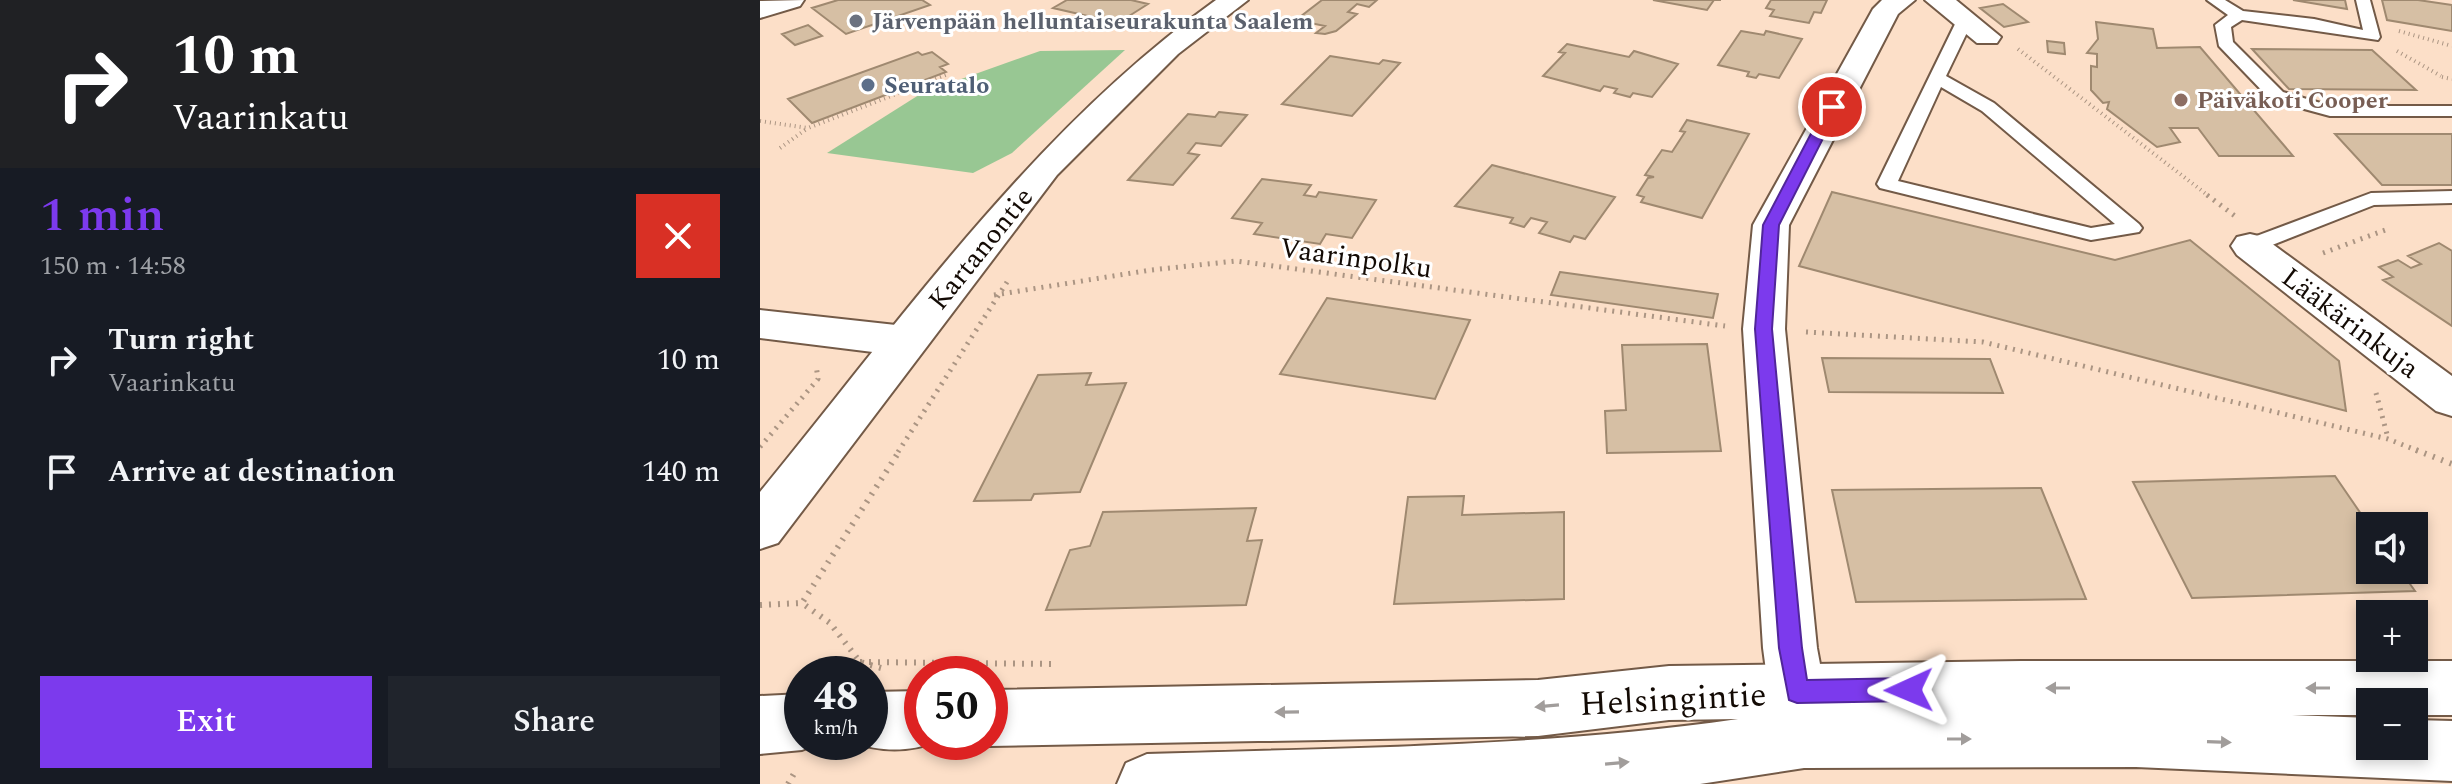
<!DOCTYPE html>
<meta charset="utf-8">
<style>
:root{--surface:#171b24;--page:#20242c;--text:#f1f3f6;--muted:#9ea1a6;--accent:#7c3aed}
body{margin:0;font-family:Spectral,serif;background:var(--page);color:var(--text);height:100vh;display:flex;flex-direction:column;font-size:30px;white-space:nowrap}
*{box-sizing:border-box;margin:0}
p{font-size:26px;color:var(--muted)}
.icon{flex:none;width:44px;height:44px;fill:none;stroke:currentColor;stroke-width:2;stroke-linecap:round;stroke-linejoin:round}
.map{position:relative;flex:1;overflow:hidden}
.side{display:flex;flex-direction:column;background:var(--surface);width:760px}
.side>*{flex:none}
.hud{background:#202124;color:#fff;overflow:hidden}
.fabs{position:absolute;left:1596px;top:512px;display:grid;gap:16px}
.fabs a{display:grid;place-items:center;width:72px;height:72px;border-radius:0px;background:var(--surface);box-shadow:0 4px 12px #0003;font-size:40px}
.speed{position:absolute;left:24px;top:656px;display:flex;gap:16px;font-size:40px;font-weight:700;text-align:center}
.speed>*{display:grid;place-content:center;width:104px;height:104px;border-radius:50%;background:var(--surface);box-shadow:0 4px 12px #0003;line-height:1}
.speed small{font-size:20px;font-weight:400}
.speed .limit{border:12px solid #d22;background:#fff;color:#111}
.pin{position:absolute;display:grid;place-items:center;width:68px;height:68px;color:#fff;margin:-34px;border:4px solid #fff;border-radius:50%;box-shadow:0 2px 8px #0007}
.me{position:absolute;width:88px;margin:-44px;rotate:269deg;stroke-linejoin:round;filter:drop-shadow(0 0 6px #0008)}
.turn{display:flex;align-items:center;gap:28px;height:168px;padding:0 40px;font-size:36px}
.turn .icon{width:104px;height:104px;stroke-width:2.5}
.turn b{display:block;font-size:56px;line-height:68px}
.round{display:grid;place-items:center;flex:none;width:84px;height:84px;border-radius:0px;background:var(--page)}
.head{display:flex;align-items:center;justify-content:space-between;height:136px;padding:0 40px}
h1{font-size:48px;font-weight:600;line-height:60px;color:var(--accent)}
.primary-button{display:flex;gap:16px;margin-top:auto;padding:16px 40px}
.primary-button a{flex:1;height:92px;border-radius:0px;background:var(--accent);color:#fff;font-size:32px;font-weight:600;line-height:92px;text-align:center}
.primary-button a+a{background:var(--page);color:var(--text)}
ul{padding:0;list-style:none}
li{display:flex;align-items:center;gap:24px;height:112px;padding:0 40px}
li div{flex:1}
li b{display:block;font-size:30px}
li em{font-style:normal}
main{display:flex;flex:1;min-height:0}
.map>svg:first-child{display:block}
</style>
<main>
<section class="side">
<div class="hud">
<div class="turn"><svg class="icon" aria-label="right" viewBox="0 0 24 24"><path d="M7 20v-9h11M14 6l5 5-5 5"/></svg><div><b>10 m</b>Vaarinkatu</div></div>
</div>
<div class="head"><div><h1>1 min</h1><p>150 m · 14:58</p></div><a class="round" style="background:#d93025;color:#fff"><svg class="icon" aria-label="close" viewBox="0 0 24 24"><path d="M6 6l12 12M18 6L6 18"/></svg></a></div>
<ul>
<li><svg class="icon" aria-label="right" viewBox="0 0 24 24"><path d="M7 20v-9h11M14 6l5 5-5 5"/></svg><div><b>Turn right</b><p>Vaarinkatu</p></div><em>10 m</em></li>
<li><svg class="icon" aria-label="arrive" viewBox="0 0 24 24"><path d="M6 21V4h12l-3 4 3 4H6"/></svg><div><b>Arrive at destination</b></div><em>140 m</em></li>
</ul>
<div class="primary-button"><a>Exit</a><a>Share</a></div>
</section>
<div class="map">
<svg width="1692" height="784" viewBox="0 0 1692 784">
<rect width="100%" height="100%" fill="#fcdfc8"/>
<path fill="#98c793" d="M365 50 252 153 213 173 67 153 162 93 280 51Z"/>
<path fill="#d6bfa4" stroke="#9f8970" stroke-width="2" d="M78 0H162L170 5 86 34 52 8Z
M307 0H371L388 4 358 23 293 8Z
M562 0H617L609 7 597 4 588 12 597 14 576 31 565 34 556 33 565 26 536 20Z
M893 0H961H954L947 10Z
M1011 0H1067L1061 13 1054 12 1049 23 1010 16 1014 10 1006 8Z
M1533 0H1585L1587 9Z
M1622 0H1658L1692 5V31L1627 20Z
M1243 4 1268 22 1244 27 1220 8Z
M1336 22 1393 29 1397 48 1440 47 1533 156H1459L1438 128H1410L1420 142 1397 147 1347 109 1349 102 1343 103 1331 90V66L1337 67V54L1327 53 1338 39Z
M48 25 62 36 35 45 22 34Z
M981 31 1004 35 1006 31 1042 39 1019 78 999 74 996 78 987 76 989 72 958 65Z
M1287 41 1304 43 1305 54 1288 52Z
M807 44 869 57 874 51 918 64 892 97 873 93 870 97 854 93 857 89 844 86 840 91 783 76 805 53 799 52Z
M1492 49 1612 50 1656 90 1529 89Z
M158 52 162 55 172 52 188 64 180 67 186 72 52 123 28 99Z
M570 56 619 64 623 60 640 63 592 116 522 104Z
M459 112 487 115 461 146 436 143 428 153 439 155 413 185 368 180 428 114 455 117Z
M927 120 989 134 942 218 881 202 884 197 877 195 888 178 894 177 885 175 902 150 912 152 925 132 920 131Z
M1575 134H1692V185H1622Z
M732 165 855 197 825 239 814 236 810 242 779 233 787 222 771 218 764 227 750 223 753 218 695 206Z
M502 179 551 185 544 195 556 197 559 192 616 200 592 238 566 234 560 244 494 234 502 223 472 218Z
M1072 192 1355 260 1430 240 1579 361 1586 411 1039 266Z
M1679 243 1692 251V326L1623 280 1633 277 1619 267 1638 260 1651 268 1661 264 1648 256Z
M800 272 958 294 953 318 791 295Z
M567 298 710 320 675 399 520 374Z
M947 344 961 451 847 453 845 411 866 410 862 345Z
M1062 358 1230 359 1243 393 1069 392Z
M331 373 326 385 366 383 320 492 274 494 271 500 214 501 278 375Z
M1575 476 1610 527V570H1640L1655 591 1432 598 1373 482Z
M1281 488 1326 599 1096 602 1072 490Z
M704 496 702 515 804 512V599L634 604 648 497Z
M496 508 487 541 502 540 486 605 286 610 310 550 330 546 343 512Z"/>
<g fill="none" stroke-linecap="round" stroke-linejoin="round">
<g stroke="#735a47" stroke-width="4">
<path id="lane" d="M1447 0H1465L1483 11 1554 19 1603 30 1596 0H1610L1620 37 1618 40 1482 20 1471 27 1473 42 1523 92 1571 106H1692V116H1570L1511 100 1459 46 1455 25 1468 15Z
M1205 15 1213 20 1186 76 1234 103 1379 224 1382 228 1379 232 1331 240 1120 188 1117 184 1197 20ZM1181 87 1222 111 1355 224 1331 228 1138 181Z
M1692 191V203L1614 205 1497 251H1483L1480 246 1483 241 1611 193Z"/>
</g>
<g stroke="#735a47" stroke-width="4">
<path id="street" d="M44 0 40 6 0 18V1Z
M1122 0H1155L1138 14 1029 225 1025 329 1057 648 1071 723 1063 743 1042 751 1021 743 1013 723 1003 648 983 329 993 225 1113 9Z
M1165 0H1196L1241 37 1237 43H1217Z
M1490 234 1503 237 1692 376V416L1676 411 1477 255 1471 246 1477 237Z
M0 310 145 326 160 331 166 341 160 351 145 356 0 338Z"/>
</g>
<g stroke="#735a47" stroke-width="4">
<path id="secondary" d="M456 0H488L418 54 297 175 18 543 0 549V492C140 321 275 129 456 0Z
M1261 661H1692V715H1654V702H1610V715H1532L1610 718V746H1654V720L1692 721V781L1376 767 1044 768 940 784H357L366 763 387 754C584 748 783 747 978 719L909 720 778 736 230 746 219 742H230V690L778 680 909 666Z
M162 691V742H175C151 752 118 752 94 742H110V692Z
M42 694V742H63L42 750 0 754V696Z"/>
</g>
<path stroke="#ab9583" stroke-width="4" stroke-dasharray="1 4" stroke-linecap="butt" d="M1639 31 1692 46
M1258 49 1450 197
M1637 51 1681 76
M1682 77 1692 79
M0 121 48 128 188 74
M20 148 48 128"/>
<path stroke="#ab9583" stroke-width="5" stroke-dasharray="2 6" stroke-linecap="butt" d="M1447 195 1475 216
M1563 253 1628 229
M234 295 391 270 476 261 965 326
M1046 332 1223 342 1628 439 1661 452
M1616 393 1628 438
M0 447 58 379 56 365
M138 452 247 282"/>
<path stroke="#ab9583" stroke-width="6" stroke-dasharray="2 7" stroke-linecap="butt" d="M1656 450 1692 464
M0 605 42 603
M100 662 295 664
M121 668 100 662 70 623 42 603 140 450
M93 674 100 662
M28 784 36 770"/>
<use href="#lane" fill="#fff" fill-rule="evenodd"/>
<use href="#street" fill="#fff" fill-rule="evenodd"/>
<use href="#secondary" fill="#fff" fill-rule="evenodd"/>
</g>
<defs><path id="oneway-solid" d="M-6-.8H1V-3.2L6.5 0L1 3.2V.8H-6Z" transform="scale(2)"/></defs>
<g fill="#a19d9b">
<use href="#oneway-solid" transform="translate(1298 688) rotate(-180)"/>
<use href="#oneway-solid" transform="translate(1558 688) rotate(-180)"/>
<use href="#oneway-solid" transform="translate(787 706) rotate(175)"/>
<use href="#oneway-solid" transform="translate(527 712) rotate(179)"/>
<use href="#oneway-solid" transform="translate(1199 739)"/>
<use href="#oneway-solid" transform="translate(1459 742) rotate(2)"/>
<use href="#oneway-solid" transform="translate(857 763) rotate(-5)"/>
</g>
<path fill="#7c3aed" stroke="#51269a" stroke-width="2" d="M1072 103 1079 107 1019 225 1012 329 1042 648 1047 680 1149 678 1157 682 1161 690 1157 698 1149 701 1037 703 1029 700 1019 648 995 329 1003 225 1065 107Z"/>
<circle fill="#6b7280" stroke="#fff" stroke-width="3" cx="96" cy="21" r="8"/>
<circle fill="#5c6f8a" stroke="#fff" stroke-width="3" cx="108" cy="85" r="8"/>
<circle fill="#8d6e63" stroke="#fff" stroke-width="3" cx="1421" cy="100" r="8"/>
<g text-anchor="middle" stroke-width="6" stroke-linejoin="round" paint-order="stroke">
<g font-size="24" font-weight="bold" fill="#5b616d" stroke="#fff" text-anchor="start">
<text x="112" y="29">Järvenpään helluntaiseurakunta Saalem</text>
</g>
<g font-size="24" font-weight="bold" fill="#4e5e75" stroke="#fff" text-anchor="start">
<text x="124" y="93">Seuratalo</text>
</g>
<g font-size="24" font-weight="bold" fill="#785e54" stroke="#fff" text-anchor="start">
<text x="1437" y="108">Päiväkoti Cooper</text>
</g>
<g font-size="28" fill="#130a04" stroke="#fff">
<text transform="translate(220 248) rotate(-51)" y="10">Kartanontie</text>
<text transform="translate(596 257) rotate(8)" y="10">Vaarinpolku</text>
<text transform="translate(1591 322) rotate(37)" y="10">Lääkärinkuja</text>
</g>
<g font-size="34" fill="#130a04" stroke="#fff">
<text transform="translate(913 698) rotate(-3)" y="12">Helsingintie</text>
</g>
</g>
</svg>
<div class="fabs">
<a><svg class="icon" aria-label="sound" viewBox="0 0 24 24"><path d="M4 9h4l5-4v14l-5-4H4zM17 9q2 3 0 6"/></svg></a>
<a>+</a>
<a>−</a>
</div>
<div class="speed"><div>48<small>km/h</small></div><div class="limit">50</div></div>
<div class="pin" style="left:1072px;top:107px;background:#d93025"><svg class="icon" aria-label="arrive" viewBox="0 0 24 24"><path d="M6 21V4h12l-3 4 3 4H6"/></svg></div>
<svg class="me" style="left:1149px;top:690px" viewBox="-20 -20 40 40"><path d="M0-17L14 15 0 8-14 15z" fill="#7c3aed" stroke="#fff" stroke-width="4"/></svg>
</div>
</main>
